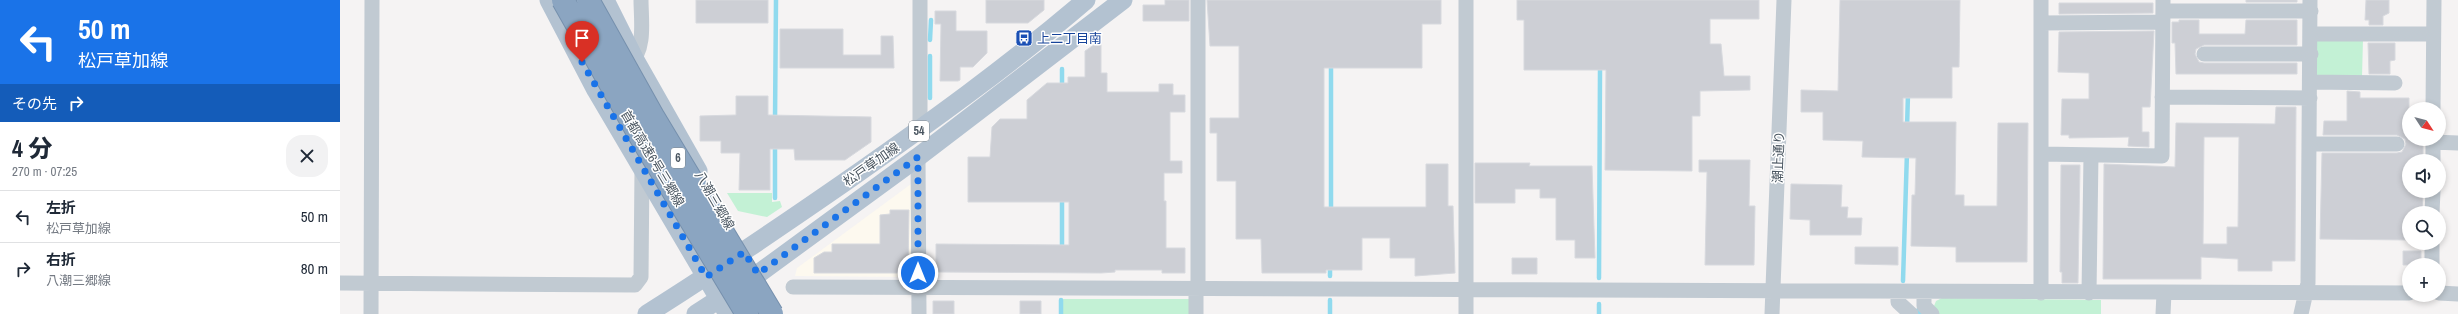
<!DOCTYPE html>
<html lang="ja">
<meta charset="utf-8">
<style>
:root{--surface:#fff;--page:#f2f2f3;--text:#1f2937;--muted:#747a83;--line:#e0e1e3}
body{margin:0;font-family:"Archivo Narrow","Noto Sans JP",sans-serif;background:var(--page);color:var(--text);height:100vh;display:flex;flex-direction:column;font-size:15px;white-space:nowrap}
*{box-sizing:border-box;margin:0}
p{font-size:13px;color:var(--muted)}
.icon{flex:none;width:22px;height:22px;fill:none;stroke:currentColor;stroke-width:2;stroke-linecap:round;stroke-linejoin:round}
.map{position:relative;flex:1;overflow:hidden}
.side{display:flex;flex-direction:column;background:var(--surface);width:340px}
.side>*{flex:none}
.top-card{background:#1a73e8;color:#fff;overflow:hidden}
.needle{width:26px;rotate:126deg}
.controls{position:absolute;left:2062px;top:102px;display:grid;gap:8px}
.controls a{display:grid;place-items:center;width:44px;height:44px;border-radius:50%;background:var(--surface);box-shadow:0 2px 6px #0003;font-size:20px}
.pin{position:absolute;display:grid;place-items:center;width:34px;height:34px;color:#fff;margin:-41px -17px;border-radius:50% 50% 50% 0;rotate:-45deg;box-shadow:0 0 4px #0007}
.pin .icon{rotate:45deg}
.me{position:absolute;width:44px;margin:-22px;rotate:0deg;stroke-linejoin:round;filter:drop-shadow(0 0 3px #0008)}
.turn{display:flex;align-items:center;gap:14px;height:84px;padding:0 12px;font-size:18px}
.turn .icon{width:52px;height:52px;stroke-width:2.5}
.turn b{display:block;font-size:28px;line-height:34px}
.then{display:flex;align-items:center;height:38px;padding:0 12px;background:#0003;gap:8px;font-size:15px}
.round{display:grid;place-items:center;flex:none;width:42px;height:42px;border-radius:16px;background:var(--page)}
.headline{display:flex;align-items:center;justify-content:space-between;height:68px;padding:0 12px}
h1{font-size:24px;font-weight:800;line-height:30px}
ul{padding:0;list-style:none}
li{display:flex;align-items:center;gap:12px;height:52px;padding:0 12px;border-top:1px solid var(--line)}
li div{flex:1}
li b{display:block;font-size:15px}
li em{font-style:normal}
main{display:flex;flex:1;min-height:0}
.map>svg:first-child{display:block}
</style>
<main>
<section class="side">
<div class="top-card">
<div class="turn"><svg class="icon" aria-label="left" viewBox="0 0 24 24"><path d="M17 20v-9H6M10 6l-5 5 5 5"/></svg><div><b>50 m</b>松戸草加線</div></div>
<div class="then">その先<svg class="icon" aria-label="right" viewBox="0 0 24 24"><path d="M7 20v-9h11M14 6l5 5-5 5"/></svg></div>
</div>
<div class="headline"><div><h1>4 分</h1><p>270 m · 07:25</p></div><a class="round"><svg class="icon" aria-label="close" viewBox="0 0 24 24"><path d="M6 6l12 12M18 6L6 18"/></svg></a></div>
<ul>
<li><svg class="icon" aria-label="left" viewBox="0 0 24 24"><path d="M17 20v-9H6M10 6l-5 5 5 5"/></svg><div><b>左折</b><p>松戸草加線</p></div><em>50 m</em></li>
<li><svg class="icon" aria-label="right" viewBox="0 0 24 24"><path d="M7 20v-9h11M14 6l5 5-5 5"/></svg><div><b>右折</b><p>八潮三郷線</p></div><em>80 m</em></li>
</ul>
</section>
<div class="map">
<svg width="2118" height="314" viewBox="0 0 2118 314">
<rect width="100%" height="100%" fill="#f5f3f3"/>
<path fill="#fdf9ef" d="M571 184 572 277 455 276 457 268Z"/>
<path fill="#c3f1d5" d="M1976 39H2023L2022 77H1976Z
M387 193H432V202L440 201 442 207 427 217 398 211Z
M1602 298 1761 300V314H1598L1594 306 1596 301Z
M723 299H849V314H723Z"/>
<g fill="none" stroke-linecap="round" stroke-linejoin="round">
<path stroke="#90daee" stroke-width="4.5" d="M590 40 591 20
M722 88V69
M590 98V56
M435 120 436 0
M1567 128 1568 94
M435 198V144
M991 212V64
M722 250V197
M990 276V266
M1259 278 1260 70
M1563 281 1567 152
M1577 311 1580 314
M721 314V300
M990 314V300
M1259 314V304"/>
</g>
<path fill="#cdcfd5" stroke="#d7d9de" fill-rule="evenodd" d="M356 0H428V23H356Z
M646 0H704V10L688 23H646Z
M825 0H849V21H803V5H825Z
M867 0H1101V24H1082V68H984V207H1086V164H1108V206H1113L1115 273 1075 276V258H1050V238H1022V270H986V273H922L921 239H896V181H877V133H870V118H899V46H870Z
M1177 0H1419V19H1370V44H1381L1384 76H1410V90L1360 91V116H1352V171L1265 170 1266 70H1184V20H1177Z
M1500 0H1620L1619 67H1612V98H1563V122H1616L1615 195H1624V206H1657L1658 123H1688L1687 262H1616V247L1571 246 1572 195H1575L1576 158 1522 157 1523 141 1483 140V112H1461V90L1498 91Z
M1906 0H1957V2H1906Z
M2026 0H2049V13L2043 16V25H2029V20H2025Z
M1719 3H1813V13L1719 14Z
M595 11H616V31H647V53L633 67H620V80L618 81H600L601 24H595Z
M1839 20H1859V34H1905L1906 20H1957V45H1864L1856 49 1855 54 1859 62 1864 63H1957V74H1836L1835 43H1832V22H1839Z
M440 29H503V55H541V36H553L554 68H440Z
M1814 31 1810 107H1802V132H1809V147L1788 146 1789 137 1729 138V135H1721L1722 99H1749V73L1718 72 1719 32Z
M761 40V73H767V92H819V84H833V95H845V112H830V161H842V173H824V201H826V248H845V273H822V270H775V272L761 273 596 272V244L729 245V202H628V157H650L652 127 660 119H687V100L707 83H728V77H745V51Z
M2028 43H2055V60L2050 61V74H2029Z
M2007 91 2020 92V98H2069V139H2083V160L2069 161V191H2083L2082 213H2069V240L1980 239 1982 153H2057L2062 152 2066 144 2065 139 2057 135H1983L1984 121H2007Z
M396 96H428V115L531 117V142L505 160H455L454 149H430V190H399L400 153H381V141H360V116L396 115Z
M1936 107H1956L1955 261H1932V271H1898V259L1861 257V279H1763L1764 164 1835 167 1836 123 1935 124ZM1864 137H1899L1898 227H1887V244H1863Z
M1359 160H1410L1409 206H1415L1414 265H1365L1367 172H1359Z
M1135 163H1190L1189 166H1252L1255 258H1235V240H1216V198H1200V189H1175V203H1135Z
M1721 165H1740L1738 283H1722V272H1720Z
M1451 184 1502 185 1501 207H1508L1507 218H1522L1521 235H1470V220L1450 219Z
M550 210H569L568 273H474V258L484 252H492V244H540V215L550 214Z
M1515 247H1558V265L1515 264Z
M2063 251H2081V265H2063Z
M1172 258H1197V274H1172Z
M593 301H614V314H593Z
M680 301H701V314H680Z"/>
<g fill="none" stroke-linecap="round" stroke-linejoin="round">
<path stroke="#c1cad2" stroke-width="15" d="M858 0V290
M1823 11H1971
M1701 23 1822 22
M1971 34H2093
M1864 54H1971
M290 63C306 50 301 19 301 0
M1970 82 2055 83
M1822 97 1970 98
M2093 109 2094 0
M580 131V0
M2093 142 2118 143
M1969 144H2057
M1701 154 1822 156 1823 0
M578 157 579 314
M2093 161V139
M2092 213 2093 191
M2092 265V243
M0 283 295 285 301 277 302 169
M453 287 2069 293
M1558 292V302L1571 314
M1584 293V306L1592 314
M1701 293V0
M1749 293 1751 155
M2099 293 2118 294
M31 314 32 0
M856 314V290
M1126 314V0
M1432 314 1444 0
M1823 314 1824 293
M1961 314 1968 283 1970 0"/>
<path stroke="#b3c2d1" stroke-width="19" d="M209 0 256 90 388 314
M265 0 295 60 358 171
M307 314C374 272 440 227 505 182 588 124 669 66 746 0
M356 314 418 274 578 157 783 0"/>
<g stroke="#7690ad" stroke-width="24" stroke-linecap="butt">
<path id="highway-bridge" d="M223 0 297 131 407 314
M248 0 314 118 432 314"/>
</g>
<use href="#highway-bridge" stroke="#8ba5c1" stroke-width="22"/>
</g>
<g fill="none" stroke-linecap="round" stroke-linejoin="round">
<path stroke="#1a73e8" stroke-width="7" stroke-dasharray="0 12.6" d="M242 62 366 277 404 252 418 274 578 157V273"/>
</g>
<defs>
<g id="bus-square" transform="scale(0.9)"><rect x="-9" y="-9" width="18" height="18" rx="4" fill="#1a4fb4" stroke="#fff"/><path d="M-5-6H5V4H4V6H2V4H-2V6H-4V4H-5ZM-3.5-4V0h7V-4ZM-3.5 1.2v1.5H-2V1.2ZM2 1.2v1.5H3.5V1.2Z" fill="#fff"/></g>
</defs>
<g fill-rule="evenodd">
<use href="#bus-square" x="684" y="38"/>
</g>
<g text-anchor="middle" stroke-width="3" stroke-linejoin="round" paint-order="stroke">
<g fill="#fff" stroke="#808990" stroke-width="1">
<rect x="569" y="121" width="20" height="20" rx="3"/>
<rect x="331" y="148" width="14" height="20" rx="3"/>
</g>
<g font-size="12" font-weight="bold" fill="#4a5661">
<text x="579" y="135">54</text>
<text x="338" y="162">6</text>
</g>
<g font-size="13" fill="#164399" stroke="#fff" text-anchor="start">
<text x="697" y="43">上二丁目南</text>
</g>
<g font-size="13" fill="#4a5661" stroke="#fff">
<text transform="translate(1438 157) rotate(-88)" y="5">潮止通り</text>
<text transform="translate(313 158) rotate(59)" y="5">首都高速6号三郷線</text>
<text transform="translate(531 164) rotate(-35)" y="5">松戸草加線</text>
<text transform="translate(375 200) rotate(60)" y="5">八潮三郷線</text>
</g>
</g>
</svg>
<div class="controls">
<a><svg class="needle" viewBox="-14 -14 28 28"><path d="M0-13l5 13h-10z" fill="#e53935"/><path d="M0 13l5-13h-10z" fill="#747a83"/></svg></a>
<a><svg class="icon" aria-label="sound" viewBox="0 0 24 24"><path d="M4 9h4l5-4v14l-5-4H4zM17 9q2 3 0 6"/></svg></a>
<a><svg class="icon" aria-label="search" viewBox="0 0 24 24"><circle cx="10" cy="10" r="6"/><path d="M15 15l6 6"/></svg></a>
<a>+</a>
</div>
<div class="pin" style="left:242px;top:62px;background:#d93025"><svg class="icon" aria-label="arrive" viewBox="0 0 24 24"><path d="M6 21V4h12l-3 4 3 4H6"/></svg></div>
<svg class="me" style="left:578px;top:273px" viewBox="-20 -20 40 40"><circle r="17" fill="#1a73e8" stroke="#fff" stroke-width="3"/><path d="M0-11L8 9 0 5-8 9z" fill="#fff"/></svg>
</div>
</main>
